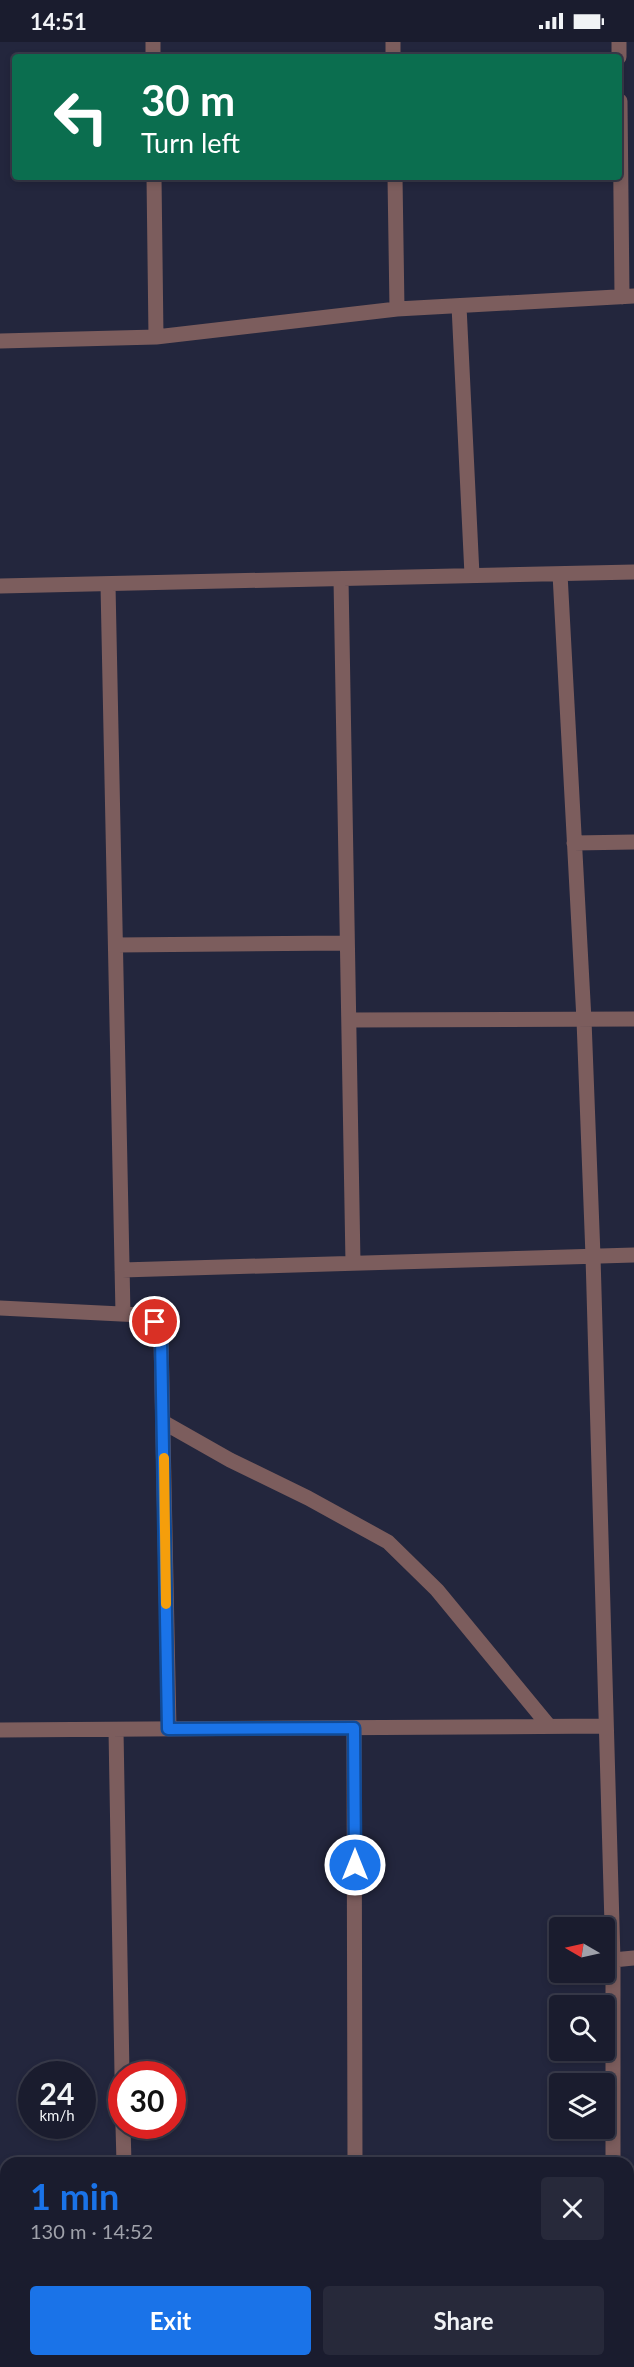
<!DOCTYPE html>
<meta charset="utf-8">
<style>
:root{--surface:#1a1c2e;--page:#27293a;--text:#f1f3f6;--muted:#9fa1aa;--line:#383a4a;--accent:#1a73e8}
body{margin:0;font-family:Lato,sans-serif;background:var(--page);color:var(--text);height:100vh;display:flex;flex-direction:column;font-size:22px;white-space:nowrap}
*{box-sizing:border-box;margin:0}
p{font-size:20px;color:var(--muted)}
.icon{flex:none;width:33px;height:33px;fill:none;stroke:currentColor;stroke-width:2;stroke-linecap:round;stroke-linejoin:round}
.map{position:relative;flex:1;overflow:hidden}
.side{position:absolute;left:0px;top:2115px;width:634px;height:210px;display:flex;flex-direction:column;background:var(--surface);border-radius:18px 18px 0 0;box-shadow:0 3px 9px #0003,0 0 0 2px var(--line)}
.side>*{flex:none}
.guide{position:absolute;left:12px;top:12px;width:610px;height:126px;border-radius:6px;box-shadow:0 3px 9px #0003,0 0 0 2px var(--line);background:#0b6e4f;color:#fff;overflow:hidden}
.needle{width:39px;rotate:279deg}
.controls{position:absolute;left:549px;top:1875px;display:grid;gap:12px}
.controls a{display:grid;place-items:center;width:66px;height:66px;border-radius:6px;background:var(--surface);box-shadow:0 3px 9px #0003,0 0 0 2px var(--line);font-size:30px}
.speed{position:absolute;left:18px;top:2019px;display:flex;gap:12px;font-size:30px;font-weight:700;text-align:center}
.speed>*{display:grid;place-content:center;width:78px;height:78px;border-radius:50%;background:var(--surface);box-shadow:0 3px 9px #0003,0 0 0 2px var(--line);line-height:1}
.speed small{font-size:15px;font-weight:400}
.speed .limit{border:9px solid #d22;background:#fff;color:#111}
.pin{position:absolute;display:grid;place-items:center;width:51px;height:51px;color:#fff;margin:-26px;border:3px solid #fff;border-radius:50%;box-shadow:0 2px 6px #0007}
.me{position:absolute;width:66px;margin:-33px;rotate:0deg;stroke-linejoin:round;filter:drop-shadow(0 0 4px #0008)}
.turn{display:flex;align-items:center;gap:21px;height:126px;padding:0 30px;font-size:27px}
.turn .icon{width:78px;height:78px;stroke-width:2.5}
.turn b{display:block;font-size:42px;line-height:51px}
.round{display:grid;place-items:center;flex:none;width:63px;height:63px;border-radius:6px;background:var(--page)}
.headline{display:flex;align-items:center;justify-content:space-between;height:102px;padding:0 30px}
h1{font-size:36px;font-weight:700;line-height:45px;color:var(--accent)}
.action{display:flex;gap:12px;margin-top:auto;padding:12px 30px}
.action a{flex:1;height:69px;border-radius:6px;background:var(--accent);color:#fff;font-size:24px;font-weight:700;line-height:69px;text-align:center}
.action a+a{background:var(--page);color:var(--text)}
.status{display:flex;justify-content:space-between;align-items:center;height:42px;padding:0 30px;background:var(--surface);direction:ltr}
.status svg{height:16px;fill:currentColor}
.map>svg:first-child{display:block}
</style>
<div class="status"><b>14:51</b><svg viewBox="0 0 49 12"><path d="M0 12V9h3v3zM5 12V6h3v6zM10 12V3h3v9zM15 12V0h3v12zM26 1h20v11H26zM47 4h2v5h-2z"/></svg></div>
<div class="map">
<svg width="634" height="2325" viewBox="0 0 634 2325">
<rect width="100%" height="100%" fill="#23263d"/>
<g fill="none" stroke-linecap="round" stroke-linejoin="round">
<path stroke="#7c5d5d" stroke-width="15" d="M153 0V15
M393 0V15
M619 0V15
M620 59 622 255
M154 135 156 295
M395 135 397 267
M459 264 472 533
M0 299 156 295 397 267 634 254
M560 532 584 978 593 1214 613 1918V2121
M341 537 353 1221
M108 543 123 1272
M0 544 634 530
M574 801 634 800
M116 903 347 901
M349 978 634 977
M122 1228 634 1213
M0 1266 141 1273 155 1280 161 1296 169 1687
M163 1380 230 1418 308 1456 388 1500 437 1548 549 1684
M354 1686 355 2121
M0 1688 606 1684
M116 1688 122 2032
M613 1918 634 1916
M123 2084 124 2121
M628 2132H634
M128 2319V2325
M355 2319V2325
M618 2319V2325"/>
</g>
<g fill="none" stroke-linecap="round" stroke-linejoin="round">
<g stroke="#114b97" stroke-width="15">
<path id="route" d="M155 1280 161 1296 168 1687 354 1686 355 1823"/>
</g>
<use href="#route" stroke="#1a73e8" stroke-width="10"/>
<path stroke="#f59e0b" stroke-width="10" d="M164 1416 166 1562"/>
</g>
</svg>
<div class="controls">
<a><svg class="needle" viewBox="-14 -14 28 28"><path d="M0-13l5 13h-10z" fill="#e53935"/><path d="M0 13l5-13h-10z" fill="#9fa1aa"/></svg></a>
<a><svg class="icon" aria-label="search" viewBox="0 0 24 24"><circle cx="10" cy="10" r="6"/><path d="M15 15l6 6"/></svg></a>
<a><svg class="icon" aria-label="layers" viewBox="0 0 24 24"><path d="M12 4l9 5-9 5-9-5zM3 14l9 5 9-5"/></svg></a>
</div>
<div class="speed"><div>24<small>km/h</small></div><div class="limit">30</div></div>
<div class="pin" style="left:155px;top:1280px;background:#d93025"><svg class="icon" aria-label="arrive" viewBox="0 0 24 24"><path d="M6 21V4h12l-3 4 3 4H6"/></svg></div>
<svg class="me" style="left:355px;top:1823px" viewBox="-20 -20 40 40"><circle r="17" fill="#1a73e8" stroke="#fff" stroke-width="3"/><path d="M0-11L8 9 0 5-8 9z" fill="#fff"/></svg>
<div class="guide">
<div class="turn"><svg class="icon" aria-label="left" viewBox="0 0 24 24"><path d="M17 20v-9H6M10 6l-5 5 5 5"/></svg><div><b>30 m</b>Turn left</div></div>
</div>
<section class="side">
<div class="headline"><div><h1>1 min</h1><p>130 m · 14:52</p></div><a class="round"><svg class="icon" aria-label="close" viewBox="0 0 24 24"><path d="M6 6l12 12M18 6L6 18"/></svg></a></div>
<div class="action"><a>Exit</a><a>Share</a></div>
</section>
</div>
